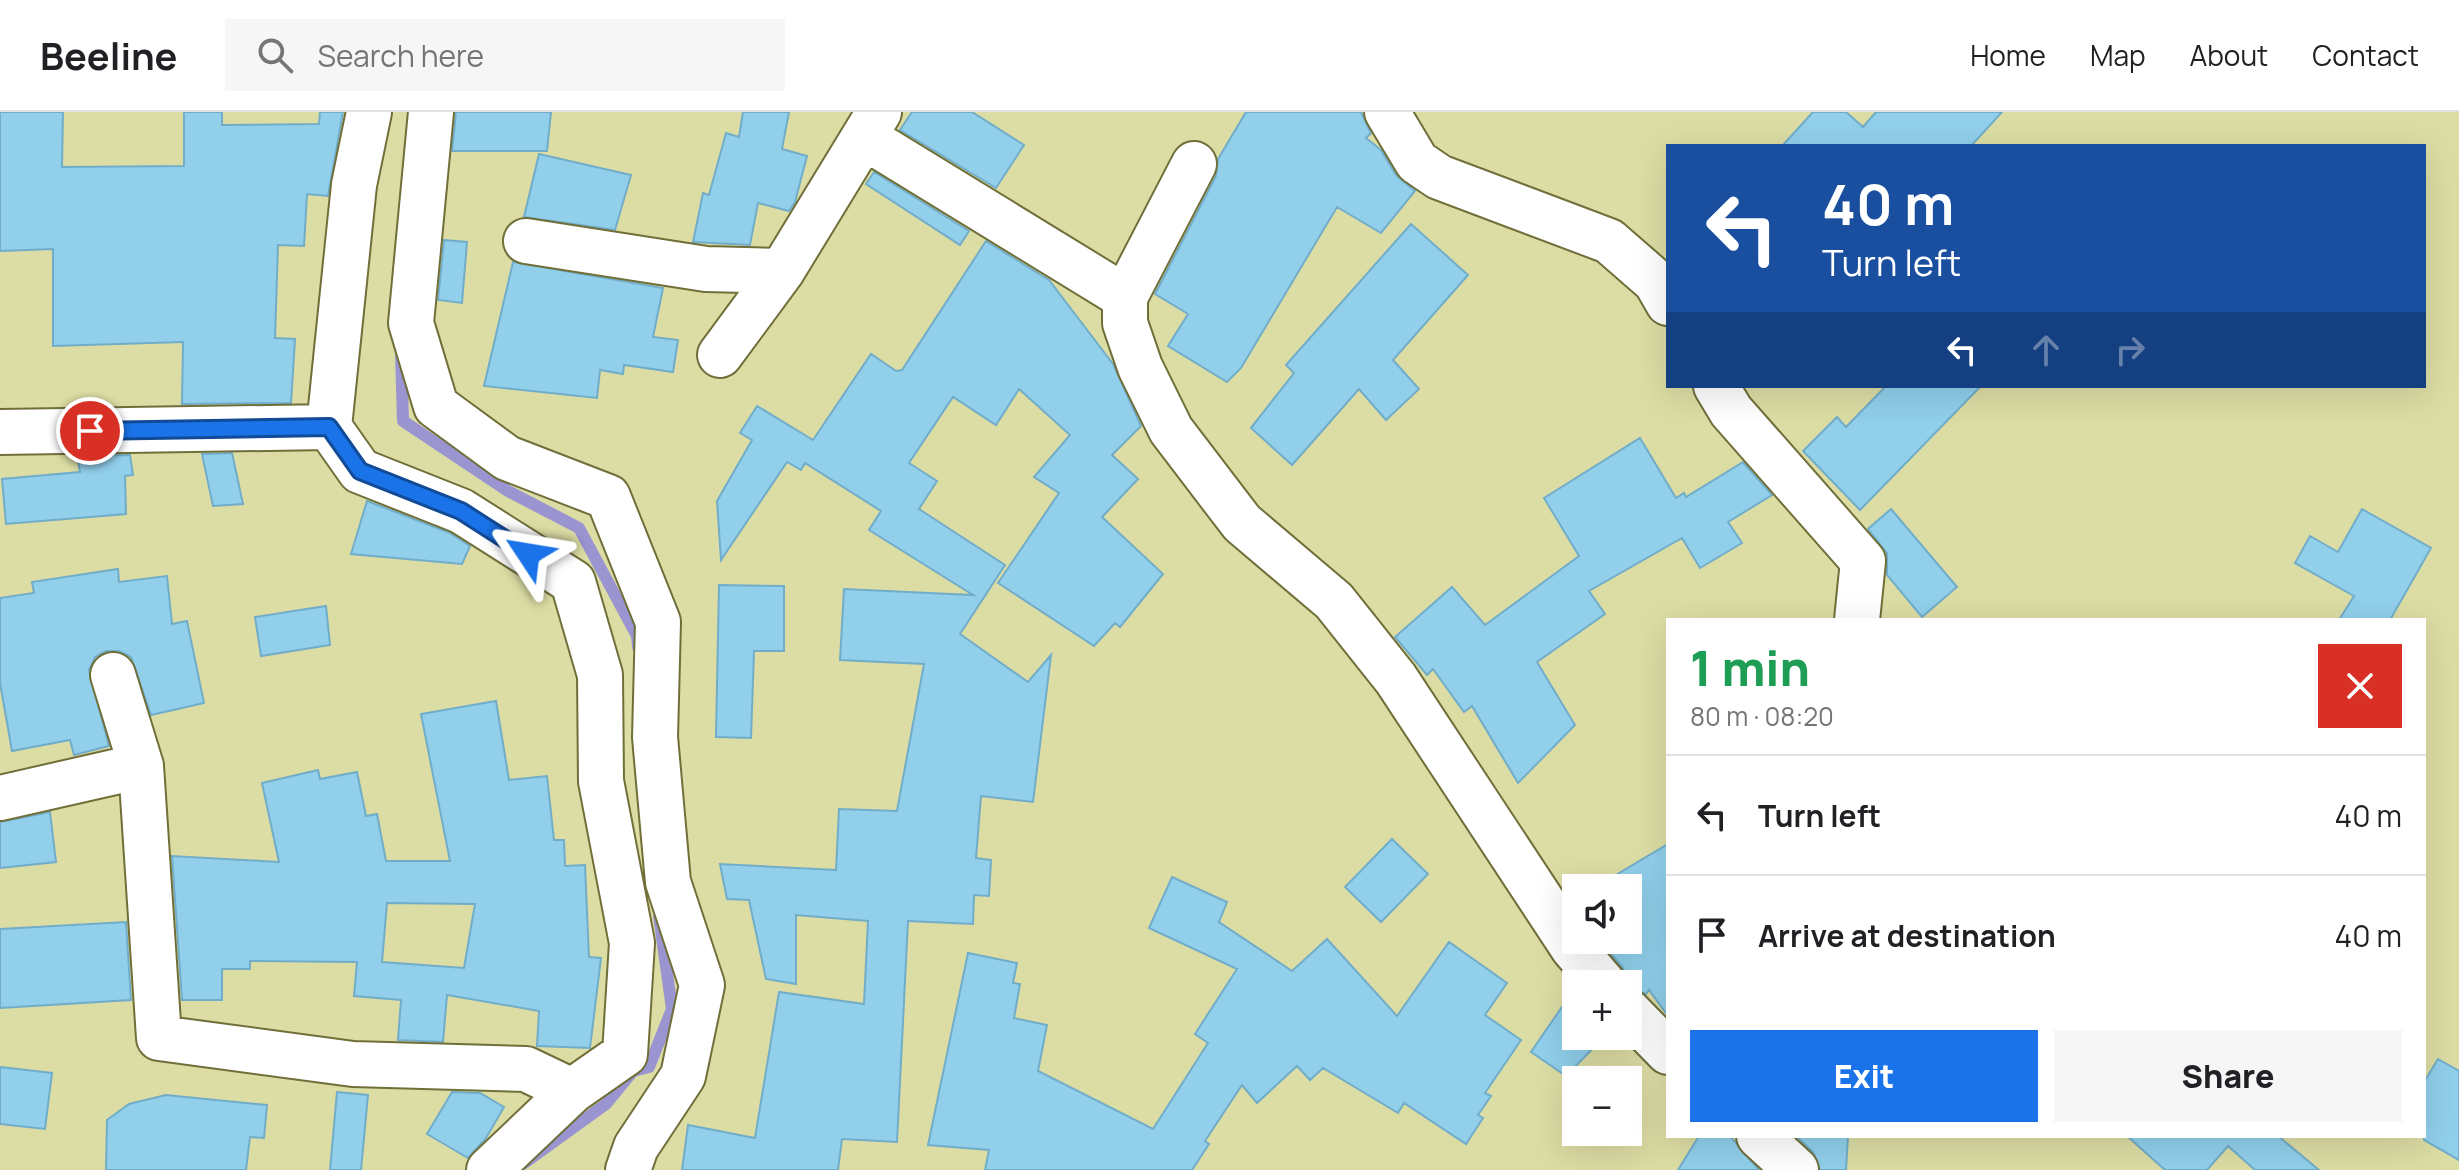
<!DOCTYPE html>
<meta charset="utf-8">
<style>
:root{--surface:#fff;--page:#f6f6f6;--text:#202124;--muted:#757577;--line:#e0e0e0;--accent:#1a73e8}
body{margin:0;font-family:Manrope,sans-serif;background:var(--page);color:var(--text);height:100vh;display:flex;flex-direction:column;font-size:30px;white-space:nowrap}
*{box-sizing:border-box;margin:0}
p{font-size:26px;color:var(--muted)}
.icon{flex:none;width:44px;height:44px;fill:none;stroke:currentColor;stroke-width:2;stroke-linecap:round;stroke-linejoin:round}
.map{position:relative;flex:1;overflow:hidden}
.side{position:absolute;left:1666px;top:506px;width:760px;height:520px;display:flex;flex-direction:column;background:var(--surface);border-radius:0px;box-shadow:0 8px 32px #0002}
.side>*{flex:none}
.banner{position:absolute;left:1666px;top:32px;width:760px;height:244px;border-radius:0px;box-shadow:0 8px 32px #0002;background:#1a4fa0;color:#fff;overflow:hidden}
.controls{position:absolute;left:1562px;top:762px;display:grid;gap:16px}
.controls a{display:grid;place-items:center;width:80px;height:80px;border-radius:0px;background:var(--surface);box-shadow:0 8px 32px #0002;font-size:40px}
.pin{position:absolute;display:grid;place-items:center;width:68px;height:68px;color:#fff;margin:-34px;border:4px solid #fff;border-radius:50%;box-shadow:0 2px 8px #0007}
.me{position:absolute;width:88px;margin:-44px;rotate:303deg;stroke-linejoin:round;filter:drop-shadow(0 0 6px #0008)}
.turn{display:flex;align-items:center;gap:28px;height:168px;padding:0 24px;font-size:36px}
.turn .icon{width:104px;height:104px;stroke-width:2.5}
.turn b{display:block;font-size:56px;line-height:68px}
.lanes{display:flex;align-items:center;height:76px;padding:0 24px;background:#0003;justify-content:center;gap:40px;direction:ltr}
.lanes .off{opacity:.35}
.round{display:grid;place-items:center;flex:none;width:84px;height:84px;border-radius:0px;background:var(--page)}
.overview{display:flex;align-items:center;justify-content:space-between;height:136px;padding:0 24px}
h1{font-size:48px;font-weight:800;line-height:60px;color:#1e9e55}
.action{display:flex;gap:16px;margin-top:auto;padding:16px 24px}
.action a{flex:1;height:92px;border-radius:0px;background:var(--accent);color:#fff;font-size:32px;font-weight:800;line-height:92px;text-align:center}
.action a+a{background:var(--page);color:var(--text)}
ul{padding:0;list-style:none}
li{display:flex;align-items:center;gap:24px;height:120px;padding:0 24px;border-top:2px solid var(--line)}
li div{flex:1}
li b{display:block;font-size:30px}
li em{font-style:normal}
header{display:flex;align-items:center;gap:48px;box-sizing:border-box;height:112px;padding:0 40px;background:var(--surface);border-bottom:2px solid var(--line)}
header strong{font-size:38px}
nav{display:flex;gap:44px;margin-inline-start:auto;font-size:28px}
.search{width:560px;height:72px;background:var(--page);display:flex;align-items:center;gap:20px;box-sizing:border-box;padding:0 28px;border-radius:0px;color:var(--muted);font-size:30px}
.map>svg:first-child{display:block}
</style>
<header>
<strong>Beeline</strong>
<div class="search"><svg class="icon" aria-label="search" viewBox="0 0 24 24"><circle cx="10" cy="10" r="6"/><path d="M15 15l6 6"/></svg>Search here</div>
<nav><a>Home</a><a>Map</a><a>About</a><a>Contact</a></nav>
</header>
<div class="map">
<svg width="2459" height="1058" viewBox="0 0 2459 1058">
<rect width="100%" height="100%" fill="#dcdda4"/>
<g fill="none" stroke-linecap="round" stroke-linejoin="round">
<path stroke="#9a94d0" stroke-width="12" d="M401 240 403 309 508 379 579 416 637 524 638 535
M523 1052 606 992 633 959 649 955 672 897 659 804"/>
</g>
<path fill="#91cfeb" stroke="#71adc9" stroke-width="2" fill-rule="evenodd" d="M0 0H63L62 55 184 54V0H222V13L319 12 320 0H343L328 84 307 82 304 134 278 133 275 226 295 227 291 291 182 292 183 230 53 234V137L0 139Z
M456 0H551L547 39H452Z
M743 0H789L782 37 807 44 795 90 789 99 758 91 750 133 693 130 703 81 709 83 726 21 739 25Z
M912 0H972L1024 33 996 76 900 18Z
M1246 0H1361L1371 21 1366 26 1381 38 1396 63 1415 79 1381 121 1337 95 1241 256 1227 270 1168 234 1188 202 1155 182 1216 64 1218 47Z
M1813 0H1846L1863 15 1876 0H2002L1971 34H1782Z
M539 42 631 63 615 118 524 105Z
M874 60 969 119 960 133 866 72Z
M1411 112 1468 163 1393 248 1419 277 1386 308 1359 277 1292 353 1251 316 1294 261 1286 253Z
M444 128 467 130 462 191 438 188Z
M986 129 1049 168 1113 252 1141 314 1112 343 1138 367 1102 405 1163 462 1120 515 1115 511 1094 534 998 471 1059 381 1034 365 1070 323 1019 277 996 313 953 285 909 351 937 369 919 397 1005 453 960 522 1028 570 1051 543 1033 690 981 684 976 746 991 748 989 784 974 783 973 812 908 809 897 1030 842 1027 838 1058H682L688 1013 755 1026 779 880 864 892 868 809 796 803V872L766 867 749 788 727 787 720 752 836 758 839 697 897 699 924 552 840 548 844 477 973 483 869 418 881 399 805 351 801 358 787 350 721 448 717 389 752 328 740 321 757 294 813 328 871 242 896 259 902 258Z
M513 150 663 176 653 225 678 228 673 260 624 253 623 262 600 258 597 286 484 274Z
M1886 274H1981L1860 398 1803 339 1837 305 1846 315Z
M1640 326 1676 386 1684 381 1686 385 1743 350 1772 383 1728 410 1742 431 1700 456 1682 426 1589 479 1605 502 1537 550 1575 613 1518 671 1472 594 1464 600 1433 557 1427 563 1395 525 1452 475 1485 513 1579 444 1544 386Z
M232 341 243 392 213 394 202 342Z
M130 343 133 363 125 364 126 402 6 412 2 367 80 360 77 344Z
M367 389 450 421 470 434 462 452 351 442Z
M1891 397 1957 475 1922 505 1887 463V441L1868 417Z
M2362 397 2431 436 2390 508H2339L2354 484 2295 451 2310 424 2338 440Z
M118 457 119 470 167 464 172 512 187 509 204 591 151 603 131 545 119 539H106L95 545 89 558 109 634 74 643 70 628 12 639 0 571V486L34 481 32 470Z
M719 473 784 474V539H754L751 626 716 625Z
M326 494 330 533 261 544 255 505Z
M496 589 509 668 547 664 554 728H564L565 754 585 753 589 845 601 846 590 936 537 934 539 899 447 883 443 930 398 928 401 888 354 884 357 850 250 849V857H222V888H182L172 744 279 750 262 671 318 658 320 667 357 660 366 704 377 702 386 749H450L421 602ZM387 791 475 792 464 856 382 850Z
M50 700 56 750 0 756V710Z
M1392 727 1428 762 1381 810 1345 775Z
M1668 732V904L1649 878 1646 882 1628 875 1623 856 1599 828H1628V776H1594Z
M1172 765 1227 790 1219 810 1292 859 1327 827 1397 904 1449 830 1507 871 1485 903 1521 928 1485 981 1491 984 1478 1003 1483 1006 1466 1032 1404 991 1398 1001 1323 956 1310 968 1297 954 1257 991 1242 973 1205 1029 1209 1032 1192 1058H985L989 1038 928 1033 968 841 1017 851 1013 871 1020 872 1014 906 1047 913 1038 959 1153 1017 1208 931 1195 922 1237 857 1149 816Z
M126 810 131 888 0 896V817Z
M1575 876 1576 924H1605L1566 964 1531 940Z
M2438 947 2459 959V1048L2424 1028V970Z
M0 955 52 961 45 1017 0 1012Z
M337 980 368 983 361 1058H330Z
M452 980 480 981 504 995 486 1026 468 1046 427 1022Z
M166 983 267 993 264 1026 250 1025 246 1058H106L107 1008 129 992Z
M1699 1024H1730L1759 1058H1678Z
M1796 1024H1848L1846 1058H1820L1813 1040Z
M2127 1024H2278L2319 1058H2255L2228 1034 2207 1058H2165Z"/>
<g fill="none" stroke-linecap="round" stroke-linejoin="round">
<g stroke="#706f3a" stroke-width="48">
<path id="minor" d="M369 0 354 73 329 315 360 359 461 399 573 470 600 563 601 669 632 831 625 942 572 979 489 1058
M431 0 411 211 436 294 507 346 608 385 658 510 655 625 668 770 702 873 683 964 636 1035 628 1058
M1387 0 1417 50 1439 65 1609 129 1656 170 1668 191
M864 25 1125 185
M1194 52 1125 185V211L1140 255 1171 318 1242 411 1334 489 1396 567 1573 836 1604 872
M526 129 706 157 782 159
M720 243 782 159 879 0
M1716 274 1731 299 1863 449 1857 508
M0 320 329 315
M113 563 141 654 159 926 353 952 526 957 572 979
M0 686 141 654
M1628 899 1668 940
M1759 1024 1796 1058"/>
</g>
<use href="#minor" stroke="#fff" stroke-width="44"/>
</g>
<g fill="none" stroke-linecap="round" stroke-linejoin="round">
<g stroke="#114b97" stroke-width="20">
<path id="route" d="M90 319 329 315 360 359 461 399 528 442"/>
</g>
<use href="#route" stroke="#1a73e8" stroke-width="14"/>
</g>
</svg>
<div class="controls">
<a><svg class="icon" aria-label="sound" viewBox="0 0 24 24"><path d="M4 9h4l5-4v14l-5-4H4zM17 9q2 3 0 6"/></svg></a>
<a>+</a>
<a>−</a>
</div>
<div class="pin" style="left:90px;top:319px;background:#d93025"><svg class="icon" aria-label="arrive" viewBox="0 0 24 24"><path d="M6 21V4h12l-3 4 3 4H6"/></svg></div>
<svg class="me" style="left:528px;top:442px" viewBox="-20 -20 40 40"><path d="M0-17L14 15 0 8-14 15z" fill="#1a73e8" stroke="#fff" stroke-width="4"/></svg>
<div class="banner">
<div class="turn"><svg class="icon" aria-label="left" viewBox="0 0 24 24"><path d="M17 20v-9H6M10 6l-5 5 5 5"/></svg><div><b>40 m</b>Turn left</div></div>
<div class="lanes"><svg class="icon" aria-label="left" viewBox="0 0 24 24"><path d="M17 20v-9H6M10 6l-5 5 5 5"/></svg><svg class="icon off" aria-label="ahead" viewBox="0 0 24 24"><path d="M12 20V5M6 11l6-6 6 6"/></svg><svg class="icon off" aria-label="right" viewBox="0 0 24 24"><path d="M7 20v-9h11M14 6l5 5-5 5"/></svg></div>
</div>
<section class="side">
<div class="overview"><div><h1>1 min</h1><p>80 m · 08:20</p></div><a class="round" style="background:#d93025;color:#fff"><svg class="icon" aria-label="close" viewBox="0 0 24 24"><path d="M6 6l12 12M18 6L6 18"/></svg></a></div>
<ul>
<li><svg class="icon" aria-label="left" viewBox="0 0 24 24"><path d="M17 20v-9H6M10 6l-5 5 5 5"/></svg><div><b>Turn left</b></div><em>40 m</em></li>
<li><svg class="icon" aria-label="arrive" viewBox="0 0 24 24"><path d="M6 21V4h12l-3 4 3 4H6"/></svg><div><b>Arrive at destination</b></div><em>40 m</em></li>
</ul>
<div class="action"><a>Exit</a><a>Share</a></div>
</section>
</div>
